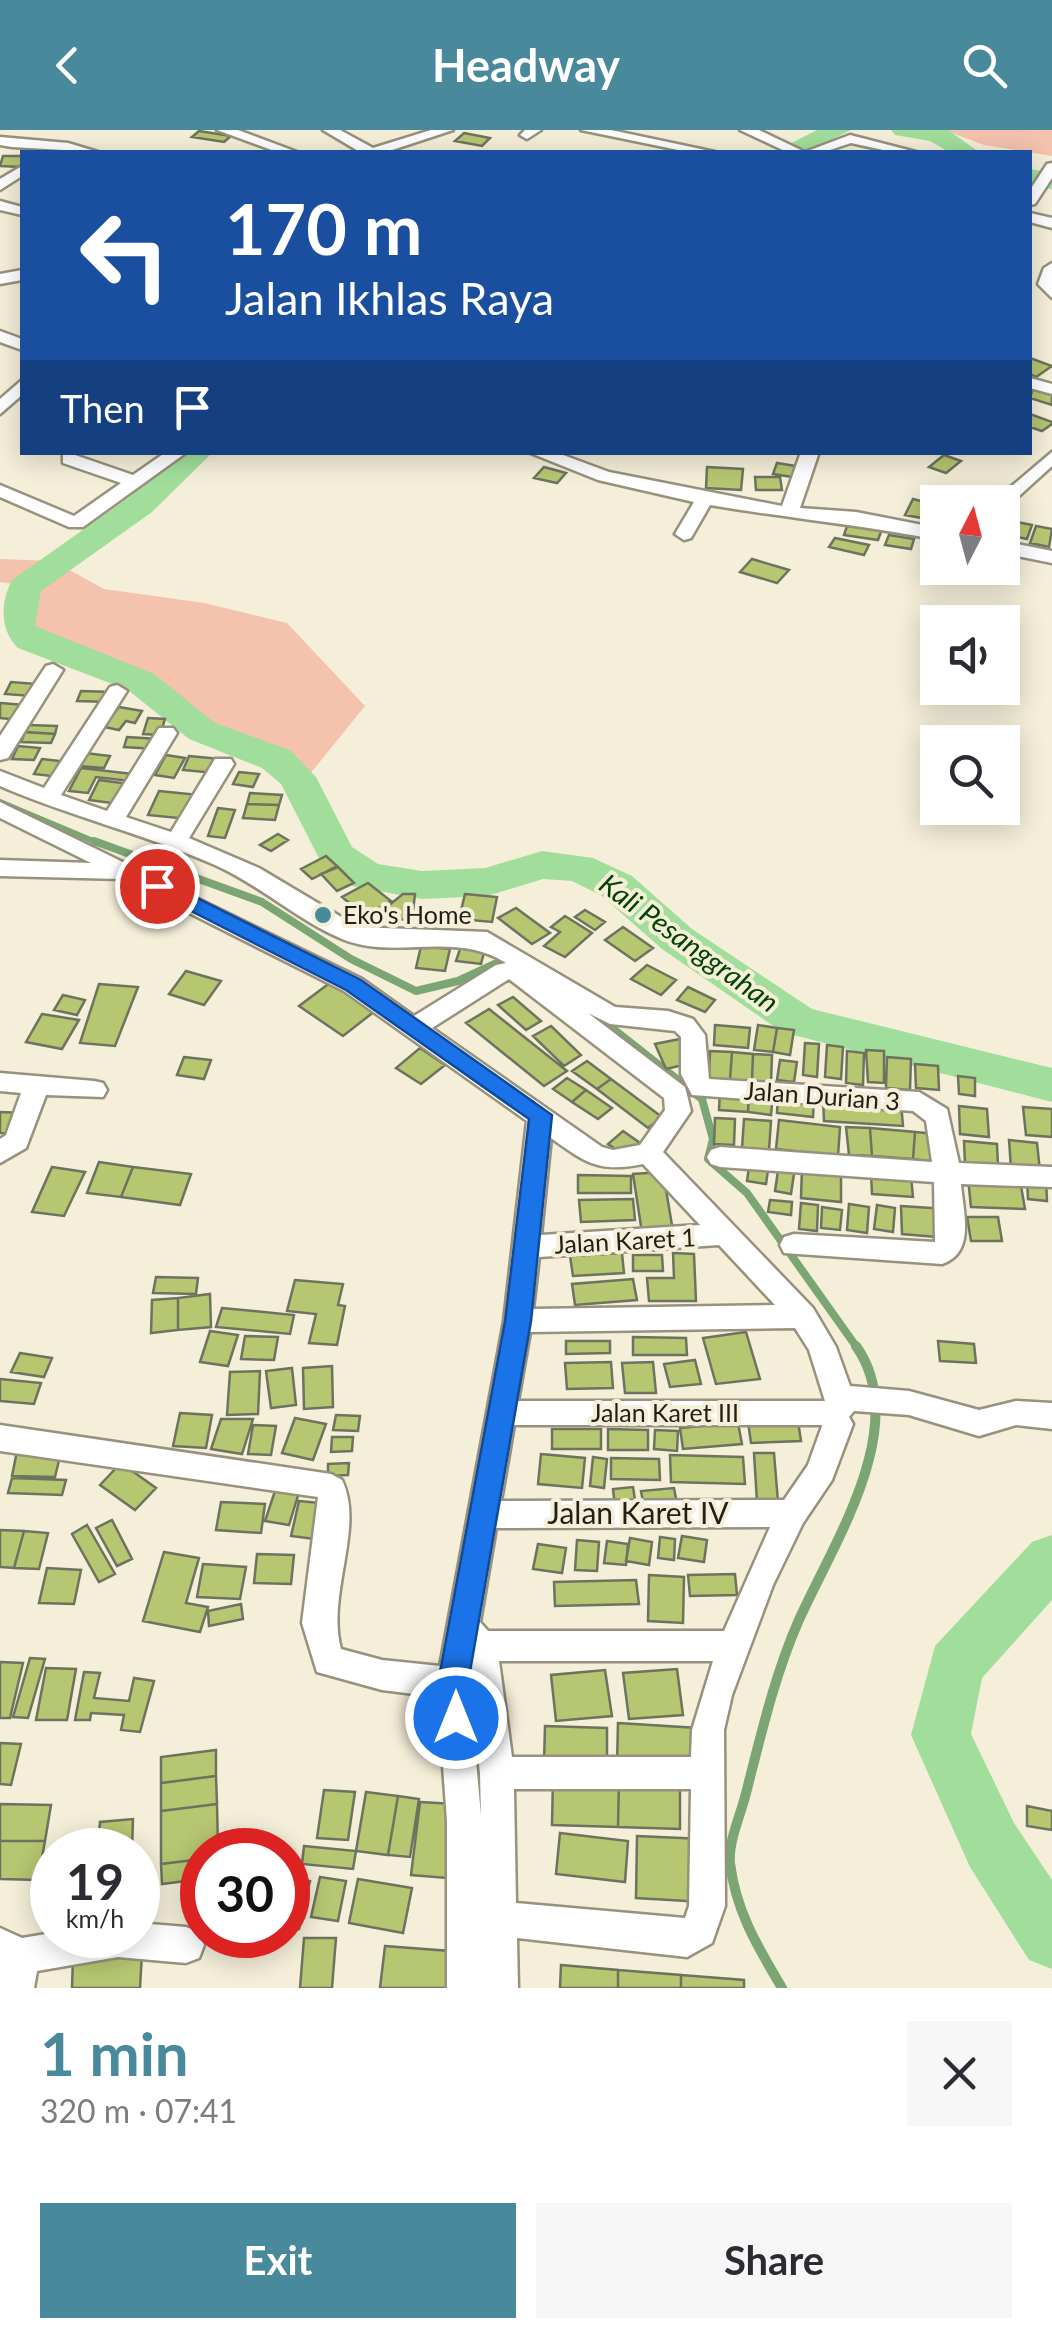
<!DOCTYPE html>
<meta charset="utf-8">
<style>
:root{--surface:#fff;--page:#f7f7f7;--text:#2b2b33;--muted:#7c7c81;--accent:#488a9b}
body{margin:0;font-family:Lato,sans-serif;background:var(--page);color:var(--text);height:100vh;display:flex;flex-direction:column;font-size:38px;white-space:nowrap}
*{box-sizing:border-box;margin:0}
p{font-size:32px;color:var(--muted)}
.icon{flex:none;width:55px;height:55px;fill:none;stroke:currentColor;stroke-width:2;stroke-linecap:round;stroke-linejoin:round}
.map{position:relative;height:1858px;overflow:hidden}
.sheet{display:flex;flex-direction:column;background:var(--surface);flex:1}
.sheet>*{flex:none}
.banner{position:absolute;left:20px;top:20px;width:1012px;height:305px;border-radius:0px;box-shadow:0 5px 25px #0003;background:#1a4fa0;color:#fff;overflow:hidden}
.needle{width:65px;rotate:6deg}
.buttons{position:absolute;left:920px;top:355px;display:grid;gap:20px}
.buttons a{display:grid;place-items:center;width:100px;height:100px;border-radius:0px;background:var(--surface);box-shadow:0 5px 25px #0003;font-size:50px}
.speed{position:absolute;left:30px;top:1698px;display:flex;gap:20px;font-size:50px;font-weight:700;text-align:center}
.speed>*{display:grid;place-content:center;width:130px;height:130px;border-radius:50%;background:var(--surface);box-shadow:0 5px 25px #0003;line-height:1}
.speed small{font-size:25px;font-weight:400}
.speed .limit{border:15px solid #d22;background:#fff;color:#111}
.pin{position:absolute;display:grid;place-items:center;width:85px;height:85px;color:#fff;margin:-42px;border:5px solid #fff;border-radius:50%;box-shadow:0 2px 10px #0007}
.me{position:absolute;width:110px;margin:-55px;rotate:0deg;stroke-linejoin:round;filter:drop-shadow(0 0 8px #0008)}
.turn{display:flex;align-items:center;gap:35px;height:210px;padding:0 40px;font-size:45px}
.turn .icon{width:130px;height:130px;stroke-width:2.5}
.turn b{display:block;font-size:70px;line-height:85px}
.then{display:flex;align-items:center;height:95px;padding:0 40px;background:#0003;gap:20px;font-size:38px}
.round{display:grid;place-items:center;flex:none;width:105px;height:105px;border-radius:0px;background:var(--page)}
.overview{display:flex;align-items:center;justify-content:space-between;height:170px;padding:0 40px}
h1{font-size:60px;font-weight:700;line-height:75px;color:var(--accent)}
.primary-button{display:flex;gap:20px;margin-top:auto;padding:20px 40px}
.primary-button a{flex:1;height:115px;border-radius:0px;background:var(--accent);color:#fff;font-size:40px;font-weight:700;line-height:115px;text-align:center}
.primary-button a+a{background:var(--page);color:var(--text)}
header{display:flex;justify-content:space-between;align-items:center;height:130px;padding:0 40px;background:var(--accent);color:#fff;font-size:45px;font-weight:700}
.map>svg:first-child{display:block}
</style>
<header><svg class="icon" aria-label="back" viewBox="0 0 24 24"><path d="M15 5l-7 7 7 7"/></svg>Headway<svg class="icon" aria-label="search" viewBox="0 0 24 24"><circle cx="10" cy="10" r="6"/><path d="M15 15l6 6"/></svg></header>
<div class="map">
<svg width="1052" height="1858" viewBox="0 0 1052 1858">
<rect width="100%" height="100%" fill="#f5efd9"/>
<path fill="#f4c2ad" d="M944 0H1052V26L984 15Z
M0 429 53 431 104 459 204 473 287 493 365 576 301 655 280 625 208 607 122 543 42 513 9 486 21 455 0 452Z"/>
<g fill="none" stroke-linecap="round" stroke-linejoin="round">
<path stroke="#7ba573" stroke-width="6" d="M0 672 100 714"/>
<path stroke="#7ba573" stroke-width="8" d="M94 711 262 772 351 829 416 861 458 851 497 833 513 835
M593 883 702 969 713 1009 708 1029 747 1063 858 1219"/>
<path stroke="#7ba573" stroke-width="10" d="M782 1858C758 1817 736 1782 730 1733 728 1713 740 1686 745 1667 760 1609 774 1547 798 1492 831 1417 913 1296 856 1216"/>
<path fill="#a1de9b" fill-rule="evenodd" d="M817 0H851L807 22H774Z
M891 0H948L979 22H949L930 11 895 5Z
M1030 39 1052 43V59L1030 55Z
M178 322H213L152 382 41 461 35 496 154 544 215 593 290 620 316 647 352 717 378 734 422 741 485 738 542 721 593 728 632 746 692 799 812 879 1052 938V972L782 902 662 819 602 766 572 751 543 749 487 766 422 769 352 756 322 734 281 654 262 638 189 609 128 560 18 518C0 501 0 473 12 450L128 368Z
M1052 1405V1470L982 1548 971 1604 1014 1693 1052 1750V1839L1029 1830 970 1737 911 1605 935 1516 1032 1412Z"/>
</g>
<path fill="#b6c671" stroke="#6e735f" stroke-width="2.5" d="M199 1 231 6 224 12 192 7Z
M464 3 490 8 482 16 455 11Z
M3 26H22V32L20 37 0 36Z
M1030 228 1052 236 1036 247 1030 244Z
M1034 255 1052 260V275L1030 268Z
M1030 284 1052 292V294L1042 301 1030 297Z
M944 325 961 331 946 343 929 337Z
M777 333 802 337 799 348 773 344Z
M544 337 566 343 557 353 534 348Z
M707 337 743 339 741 360 706 358Z
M755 347H780L782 360H756Z
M953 362 979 368 977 372H947Z
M913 369 929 373 922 388 905 385Z
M1002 389 1032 395 1027 409 1002 404Z
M848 393 882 399 878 410 844 405Z
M1036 396 1052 399 1049 417 1030 413Z
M889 405 914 409 911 419 885 415Z
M835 408 869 415 864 425 829 417Z
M752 429 789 440 777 453 740 442Z
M11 552 37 554 31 566 5 564Z
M81 561 112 562 109 572 77 571Z
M0 573 26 575 18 590 0 588Z
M119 577 142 581 135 593 126 591 119 600 104 597Z
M148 588 165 589 160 605 143 604Z
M28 595 57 596 55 604 25 602Z
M25 602 55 604 51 613 21 612Z
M127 607 158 609 155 619 124 617Z
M18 616 40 618 34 630 12 629Z
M85 623 110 626 104 638 79 636Z
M166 625 185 628 174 648 155 645Z
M189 626 221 629 215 643 183 640Z
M42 629 68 632 60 647 34 644Z
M81 638 133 644 130 651 96 647 88 663 69 661Z
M239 642 259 644 253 657 233 654Z
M99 650 129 654 119 674 89 670Z
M159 661 199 665 188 689 148 685Z
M250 663 282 665 279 675 247 674Z
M247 674 279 675 275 690 243 688Z
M218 678 235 680 225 708 208 706Z
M278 704 288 710 271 721 260 715Z
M326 726 337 736 312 749 301 739Z
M338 737 354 753 337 761 321 744Z
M368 753 391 771 365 786 342 767Z
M403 764H415L412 790 373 788Z
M465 764 497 767 492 792 459 789Z
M516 778 550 803 532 814 498 788Z
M585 780 605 792 595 800 575 787Z
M565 786 592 803 565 827 544 816 560 802 551 797Z
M623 797 653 818 635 831 605 810Z
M421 816 450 819 445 841 416 838Z
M461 816 485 819 481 834 456 831Z
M647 835 676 850 661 865 631 849Z
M186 841 221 851 204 875 169 864Z
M331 852 375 881 343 906 299 876Z
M99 854 138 857 115 916 80 913Z
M688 857 715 870 705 882 677 870Z
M63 865 85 870 77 885 54 880Z
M513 867 541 891 526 900 498 875Z
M489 879 567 941 544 956 466 893Z
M42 884 79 890 62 919 26 912Z
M715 895 750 898 748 918 714 915Z
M758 895 777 898 773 922 754 920Z
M551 896 581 925 564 936 533 906Z
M777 898 794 900 790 925 773 922Z
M680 909 692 933 666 939 655 914Z
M805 913 819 914 817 947 803 945Z
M827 915 843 917 841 949 825 947Z
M420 918 445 935 421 954 396 938Z
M866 920 884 921V953L868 952Z
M710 921 732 922 730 950 709 948Z
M847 921 864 923 863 955 846 953Z
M732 922 753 924 752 951 730 950Z
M753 924 772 925 771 953 752 951Z
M184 927 211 930 204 949 177 945Z
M887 927 911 929 910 960 886 958Z
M780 930 797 932 794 952 777 950Z
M587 931 611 949 597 959 572 941Z
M915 934 938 936 939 960 916 958Z
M958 946 975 948V966L959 964Z
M567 948 586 960 572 972 553 959Z
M611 949 662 987 648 998 597 959Z
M720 959 749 962 748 982 719 980Z
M586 960 612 978 598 989 572 972Z
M749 962 773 964 771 985 748 982Z
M778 966 814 969 813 987 777 983Z
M823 968 901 973 903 996 824 991Z
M959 976 987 979 989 1007 960 1004Z
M1023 977 1052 979V1007L1026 1005Z
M0 982 24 983 17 1004 0 1003Z
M715 988 735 989 734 1015 714 1014Z
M744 989 771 991 769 1020 742 1018Z
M779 990 840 997 838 1026 776 1019Z
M846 997 870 998 872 1026 849 1025Z
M870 998 915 1002 913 1029 872 1026Z
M623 1001 640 1013 626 1026 608 1014Z
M915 1002 936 1004 935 1032 913 1029Z
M1009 1010 1037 1013 1040 1041 1011 1038Z
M964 1011 997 1014 998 1036 965 1033Z
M99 1032 133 1037 121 1067 87 1063Z
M779 1034 795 1037 791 1064 775 1061Z
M52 1037 85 1042 64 1086 32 1082Z
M133 1037 191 1044 180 1075 121 1067Z
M749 1037 768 1040 766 1054 747 1051Z
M802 1037 841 1041V1072L801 1068Z
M663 1042 673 1101 642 1103 633 1044Z
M871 1043 911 1046 913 1067 872 1064Z
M578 1045 631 1046V1063H578Z
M968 1048 1020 1050 1025 1079 971 1077Z
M1027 1048 1046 1049 1047 1071 1028 1069Z
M633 1069 635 1090 581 1092 579 1070Z
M770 1070 792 1072 791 1085 768 1082Z
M801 1073 818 1075 817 1101 799 1099Z
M849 1074 869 1077 867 1103 847 1100Z
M877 1075 895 1078 893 1102 874 1099Z
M901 1076 946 1079 948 1108 902 1104Z
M822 1077 842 1080 840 1100 821 1098Z
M967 1087H998L1002 1111H971Z
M622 1123 624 1143 573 1146 570 1126Z
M673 1123 694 1124 696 1171H649L647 1148H674Z
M633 1125H662L663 1141H633Z
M156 1147 198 1148 196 1164 153 1163Z
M633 1149 637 1170 575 1175 572 1154Z
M295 1150 343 1154 338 1175 345 1176 337 1215 309 1213 316 1184 287 1181Z
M210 1164 211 1197 178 1200V1168Z
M178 1168V1200L151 1203 152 1170Z
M222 1178 294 1185 290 1204 216 1197Z
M210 1201 238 1205 228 1236 200 1232Z
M746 1202 760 1249 716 1254 703 1208Z
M245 1206 278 1207 274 1230 241 1229Z
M633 1207 686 1208 687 1225H633Z
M566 1211H610V1223L566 1224Z
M938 1211 974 1214 976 1233 940 1231Z
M20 1223 52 1228 44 1247 11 1242Z
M695 1230 701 1254 670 1257 664 1234Z
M611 1232 613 1258 567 1259 565 1233Z
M653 1232 656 1263H625L622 1233Z
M332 1236 333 1277 304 1279 303 1238Z
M292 1238 296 1275 271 1278 266 1241Z
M260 1241 258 1284 227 1285 230 1242Z
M0 1249 41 1253 34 1274 0 1271Z
M180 1283 212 1285 206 1318 173 1316Z
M336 1285 360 1286 358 1301 333 1300Z
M295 1288 326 1294 313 1330 282 1323Z
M221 1289H253L242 1324 211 1319Z
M798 1291 801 1311 751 1313 748 1292Z
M738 1293 742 1314 683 1319 680 1298Z
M253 1295 276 1296 271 1325 248 1324Z
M552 1299H601V1319H552Z
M608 1299 648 1300V1320H608Z
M655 1300 678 1301 677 1321 654 1319Z
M332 1307H353L352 1321 331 1322Z
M17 1321 61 1322 55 1347 12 1346Z
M754 1323H774L778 1372H757Z
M541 1324 585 1328 582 1358 538 1354Z
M670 1325 743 1327 745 1354 671 1352Z
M593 1327 607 1329 604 1358 590 1356Z
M611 1328 659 1329 660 1350 611 1349Z
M121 1333 156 1358 135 1380 100 1355Z
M349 1333 348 1345 328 1346V1334Z
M12 1348 66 1350 62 1365 8 1363Z
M277 1355 300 1359 289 1395 265 1391Z
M633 1357 636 1376 615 1377 613 1359Z
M674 1358 677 1374 644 1377 641 1361Z
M299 1371 331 1374 323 1410 291 1406Z
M221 1372 265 1374 261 1403 216 1400Z
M112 1390 132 1429 117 1436 96 1398Z
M87 1395 115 1444 99 1452 72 1404Z
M0 1400 24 1401 14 1438 0 1437Z
M24 1401 48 1403 39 1439 14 1438Z
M682 1406 707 1410 704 1432 678 1428Z
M660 1407 675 1409 674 1430 658 1428Z
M630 1408 652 1412 649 1435 626 1431Z
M577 1410 599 1412 597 1441 575 1440Z
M607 1411 628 1414 626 1435 604 1433Z
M538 1414 566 1418 562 1443 533 1439Z
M164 1422 199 1428 186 1473 208 1477 200 1502 143 1491Z
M257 1424 294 1425 291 1454 254 1453Z
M203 1434 246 1437 240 1469 197 1467Z
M47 1438 81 1440 74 1474 39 1473Z
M735 1444 737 1465 690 1466 688 1445Z
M649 1445 684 1447 683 1493 648 1491Z
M636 1450 639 1474 555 1476 554 1452Z
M241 1474 243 1489 209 1496 208 1481Z
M30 1528 45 1529 28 1588 13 1587Z
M0 1532 23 1533 10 1588H0Z
M46 1538 76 1539 67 1590H36Z
M677 1539 683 1585 629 1589 623 1543Z
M605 1540 612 1586 556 1591 551 1545Z
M84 1542 100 1543 94 1568 129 1571 134 1548 154 1551 140 1602 121 1600 124 1585 91 1583 90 1590H75Z
M618 1593 698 1598 697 1638 617 1633Z
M545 1596 607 1598V1634L544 1632Z
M0 1613 21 1614 11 1655 0 1654Z
M216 1620V1646L161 1653V1627Z
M216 1646 217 1674 161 1681V1653Z
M553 1647 619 1649 618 1697 552 1695Z
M619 1649 680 1652V1699L618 1697Z
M324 1660 355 1662 348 1710 317 1708Z
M366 1662 398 1666 388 1725 356 1721Z
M398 1666 419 1669 410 1727 388 1725Z
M420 1672 454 1674 447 1748 411 1745Z
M0 1674 51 1675 45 1711H0Z
M217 1674 218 1720H202V1729L161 1734V1681Z
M1027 1676 1052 1681V1700L1027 1696Z
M133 1689 132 1720H98L100 1692Z
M560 1703 628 1711 625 1752 556 1744Z
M637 1706 703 1709V1772L636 1768Z
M0 1711H45L38 1750 0 1749Z
M304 1716 356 1721 353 1739 302 1734Z
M202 1729V1749L162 1754 161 1734Z
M320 1747 346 1751 338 1791 311 1787Z
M288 1748 310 1751 299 1799 288 1797Z
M358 1749 412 1758 403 1803 349 1793Z
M192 1751 202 1753V1780L184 1776Z
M148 1754 147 1784 138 1785V1755Z
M304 1808H336L332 1858H300Z
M385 1816 450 1821 446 1858H380Z
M142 1822 140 1858H72L73 1828Z
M561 1835 618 1840V1858H560Z
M618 1840 681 1845V1858H618Z
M681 1845 744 1850V1858H681Z"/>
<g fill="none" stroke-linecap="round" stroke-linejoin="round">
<g stroke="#97917d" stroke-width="5">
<path id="minor" d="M217 0H238L297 22H277Z
M323 0H340L373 18 431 0H453L386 22H360Z
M525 0H541L527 9 520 5Z
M581 0H611L715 22H688Z
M740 0H759L805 22 850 5 916 22H892L851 13 824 22H787Z
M0 7 68 13 98 22 12 17 0 15Z
M1052 33V48L1035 74 1030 75V60L1047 34Z
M22 36V46L0 60V49Z
M0 71 22 77V85L0 80Z
M1030 83 1052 88V98L1030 92Z
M1052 133V168L1038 154 1044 138Z
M22 140V150L0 154V144Z
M0 201 22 209V220L0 212Z
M1030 248 1052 254V264L1030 258Z
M22 250V265L0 284V269Z
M166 322H187L83 397H69L0 367V355L74 386 121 353 63 333V325H75L133 345Z
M528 322H555L609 342 782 376 801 322H819L800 378 856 382 938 398V410C862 395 786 388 710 375L691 408 684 410 675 404 694 372 598 350Z
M1052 322V336L1008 376 993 372Z
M1002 411 1052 421V433L1002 423Z
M53 534 63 540 8 628 0 630V606L46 536Z
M117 555 127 561 61 665 107 681 159 598H173L177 603 126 687 171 702 215 629H231L234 634 189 708 259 738 358 797 487 802 615 877 668 881 693 889 705 905 709 949 919 962 947 979 959 1033 1052 1037V1057L961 1054C963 1081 976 1123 942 1134L784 1123 780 1115 784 1107 794 1104 935 1112 934 1052 720 1037 711 1034 707 1027 711 1020 720 1017 932 1032 926 991 913 981 692 965 681 944V907L675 901 610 894 588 883 685 957 691 981 663 1022 813 1178 836 1217 850 1256 909 1261 979 1280 1016 1271 1052 1273V1299L1016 1295 979 1306 909 1285 854 1281 849 1287 853 1294 832 1350 803 1393 773 1455 732 1565 724 1600 725 1776 712 1813 687 1827 517 1808 518 1858H447V1691L438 1567 382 1560 317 1542 302 1493 318 1367 0 1321V1295L331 1344 342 1350C365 1398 326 1464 341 1519L382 1530 440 1536 504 1191 527 991 344 861 122 749 0 746V730L91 733 0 688V672L362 849 414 886 496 835 506 833C454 800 395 831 342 809 297 790 260 755 215 735 145 704 69 686 0 656V641L44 658 110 557ZM509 849 664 968 665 980 640 1015 613 1020 602 1017 432 898ZM551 1008C586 1033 599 1043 643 1034L700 1095 541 1105ZM719 1115 775 1175 533 1179 539 1127ZM795 1198 809 1220 825 1271H518L530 1202ZM514 1295H822V1296L808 1335 784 1370 501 1371ZM770 1397 724 1501H488L480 1492 496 1398ZM499 1531H713L692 1600 691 1627H512ZM469 1552 480 1643 481 1686 469 1553ZM514 1659H691L689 1776 685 1788 516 1773Z
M0 943 94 951 103 953 107 960 103 967 46 965 26 1018 0 1033V1009L6 1005 21 963 0 961Z
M138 1793 186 1797 199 1802 204 1815 199 1828 186 1833 118 1827 37 1841 34 1858H0V1798L22 1808 52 1803 138 1805Z"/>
</g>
<use href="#minor" fill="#fff" fill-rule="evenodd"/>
</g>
<path fill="#1a73e8" stroke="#114b97" stroke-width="2.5" d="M157 748 361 850 552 985 531 1191 468 1553 471 1588 466 1598 456 1602 445 1598 438 1553 505 1191 529 989 346 860 150 760V751Z"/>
<circle fill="#488a9b" stroke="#f5efd9" stroke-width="4" cx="323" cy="785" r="10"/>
<g text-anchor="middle" stroke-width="8" stroke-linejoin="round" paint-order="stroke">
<g font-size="25" fill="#211f17" stroke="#f5efd9" text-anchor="start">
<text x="343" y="794">Eko's Home</text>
</g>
<g font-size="25" fill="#211f17" stroke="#f5efd9">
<text transform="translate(822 966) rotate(4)" y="9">Jalan Durian 3</text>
<text transform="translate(625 1111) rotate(-3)" y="9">Jalan Karet 1</text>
<text x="665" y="1292">Jalan Karet III</text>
</g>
<g font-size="28" font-style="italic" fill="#014300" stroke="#f5efd9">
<text transform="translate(689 813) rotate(36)" y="10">Kali Pesanggrahan</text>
</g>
<g font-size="30" fill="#211f17" stroke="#f5efd9">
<text x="638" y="1394">Jalan Karet IV</text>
</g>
</g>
</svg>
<div class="buttons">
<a><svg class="needle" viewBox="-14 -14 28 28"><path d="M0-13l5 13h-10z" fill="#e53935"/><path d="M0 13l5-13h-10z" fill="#7c7c81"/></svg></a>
<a><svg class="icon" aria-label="sound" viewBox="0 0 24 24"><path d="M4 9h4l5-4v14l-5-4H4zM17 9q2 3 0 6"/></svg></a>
<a><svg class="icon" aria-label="search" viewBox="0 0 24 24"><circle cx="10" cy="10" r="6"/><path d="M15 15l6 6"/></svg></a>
</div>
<div class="speed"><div>19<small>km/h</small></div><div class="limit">30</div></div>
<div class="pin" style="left:157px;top:756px;background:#d93025"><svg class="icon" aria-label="arrive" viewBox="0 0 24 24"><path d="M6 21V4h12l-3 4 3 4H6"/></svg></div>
<svg class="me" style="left:456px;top:1588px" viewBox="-20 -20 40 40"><circle r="17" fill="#1a73e8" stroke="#fff" stroke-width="3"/><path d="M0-11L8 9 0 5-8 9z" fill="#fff"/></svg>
<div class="banner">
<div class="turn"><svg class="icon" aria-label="left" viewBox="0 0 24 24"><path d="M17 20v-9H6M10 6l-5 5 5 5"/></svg><div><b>170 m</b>Jalan Ikhlas Raya</div></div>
<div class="then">Then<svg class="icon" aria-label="arrive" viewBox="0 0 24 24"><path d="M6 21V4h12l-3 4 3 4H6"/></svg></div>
</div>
</div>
<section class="sheet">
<div class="overview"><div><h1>1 min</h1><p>320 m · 07:41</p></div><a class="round"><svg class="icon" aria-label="close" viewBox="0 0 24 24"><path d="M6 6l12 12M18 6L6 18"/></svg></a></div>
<div class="primary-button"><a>Exit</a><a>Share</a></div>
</section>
